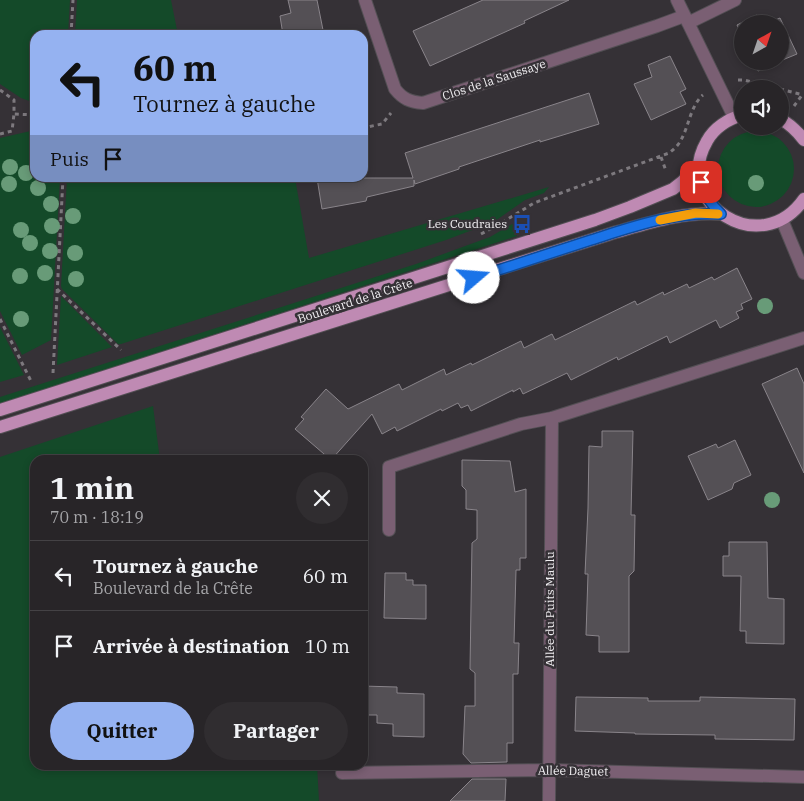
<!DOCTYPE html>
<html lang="fr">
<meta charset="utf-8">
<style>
:root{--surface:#282528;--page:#302d30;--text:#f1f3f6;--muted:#a5a5a8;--line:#444245;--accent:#95b2f1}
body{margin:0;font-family:"IBM Plex Serif",serif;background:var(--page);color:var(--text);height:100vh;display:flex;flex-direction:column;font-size:19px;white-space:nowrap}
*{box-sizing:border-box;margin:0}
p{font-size:16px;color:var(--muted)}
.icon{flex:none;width:28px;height:28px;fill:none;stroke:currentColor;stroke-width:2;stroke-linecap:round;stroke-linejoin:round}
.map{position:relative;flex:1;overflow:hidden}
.drawer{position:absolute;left:30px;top:455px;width:338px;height:315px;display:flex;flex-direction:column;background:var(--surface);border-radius:15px;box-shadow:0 2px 8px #0003,0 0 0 1px var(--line)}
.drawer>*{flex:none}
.top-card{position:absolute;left:30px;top:30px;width:338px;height:152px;border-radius:15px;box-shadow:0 2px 8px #0003,0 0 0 1px var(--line);background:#95b2f1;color:#111;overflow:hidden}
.needle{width:32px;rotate:40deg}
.controls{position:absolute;left:734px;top:15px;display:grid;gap:10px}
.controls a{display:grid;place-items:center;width:55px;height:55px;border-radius:50%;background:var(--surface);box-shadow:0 2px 8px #0003,0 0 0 1px var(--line);font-size:25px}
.pin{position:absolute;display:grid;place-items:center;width:42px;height:42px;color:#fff;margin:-21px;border-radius:10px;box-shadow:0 2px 8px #0006}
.me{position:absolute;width:55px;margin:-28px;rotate:72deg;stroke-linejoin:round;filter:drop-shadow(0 0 4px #0008)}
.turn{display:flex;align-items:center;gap:18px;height:105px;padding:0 20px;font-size:22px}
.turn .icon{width:65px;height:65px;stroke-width:2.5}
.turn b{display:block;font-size:35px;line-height:42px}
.then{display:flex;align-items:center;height:48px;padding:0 20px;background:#0003;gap:10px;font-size:19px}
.round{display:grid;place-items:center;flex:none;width:52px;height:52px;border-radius:26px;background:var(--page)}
.overview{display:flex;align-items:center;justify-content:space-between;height:85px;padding:0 20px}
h1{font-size:30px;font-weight:700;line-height:38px}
.action{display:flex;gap:10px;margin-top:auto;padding:10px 20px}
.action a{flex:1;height:58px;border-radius:30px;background:var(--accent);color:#111;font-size:20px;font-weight:700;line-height:58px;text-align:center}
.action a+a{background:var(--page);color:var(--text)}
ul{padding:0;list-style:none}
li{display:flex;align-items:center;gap:15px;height:70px;padding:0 20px;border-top:1px solid var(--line)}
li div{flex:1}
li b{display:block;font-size:19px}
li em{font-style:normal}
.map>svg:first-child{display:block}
</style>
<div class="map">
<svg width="804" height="801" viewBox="0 0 804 801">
<rect width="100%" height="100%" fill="#353136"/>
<path fill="#144a29" d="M0 0H70L68 35H35V103L21 98 0 84Z
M77 0H171L178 35H75Z
M35 130V178H60L51 340 22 355 0 311V138Z
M718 169a38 38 0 1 1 76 0a38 38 0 1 1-76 0Z
M67 178H295L309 258 549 187 544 193 525 200 498 219 475 229 446 240 121 344H118L62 289 61 286Z
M514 223 517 236 0 404V397L416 264 490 237Z
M61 296 112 347 57 365Z
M0 327 24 375 0 382Z
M153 406 160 460H35V765H317L319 801H0V457Z"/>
<path fill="#545055" stroke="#89848a" d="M288 0H317L324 35H283L280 16 291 13Z
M483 0H569L524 21 525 23 430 66 413 31Z
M757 15 762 24H742V36L737 25Z
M780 18 797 54 780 61V24H766Z
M670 56 686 89 680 92 686 104 651 120 634 84 652 77 648 65Z
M754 61H780L758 71Z
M589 93 599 124 540 142V140L459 167V169L415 184 414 180V186L367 197 366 201 322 209 317 178H413L405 153Z
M737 268 752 299 741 304 743 309 736 312 739 318 720 328 716 320 670 343 667 336 618 360 617 357 571 380 567 373 523 394 520 388 513 392V390L471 411 468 405 461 408 458 403 442 411 441 409 397 431 395 427 382 434 372 414 331 460 295 429 304 419 301 417 326 389 348 409 399 384 402 390 444 369 446 375 471 363 472 365 521 341 524 348 552 334 555 340 635 301 637 305 663 292 664 295 687 284 689 288 712 277 714 280Z
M797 368 804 384V473L762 384Z
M602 431H633L631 515H635L634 571 629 576V652H599V636L586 635 588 574H585L588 508 589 446 602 447Z
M735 440 751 475 734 483 732 489 708 500 688 456 716 444 718 448Z
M462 460 510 461 515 492 526 489V558H520V570H516L514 643H519L518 674H513V743H507V762L471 763 463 754 465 706H475V673L470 669 472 543 477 539V510L466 509V490L462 486Z
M729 542H767L768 598 784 599V644L746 643V631H740L741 576H723V556H729Z
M385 573H406V580H413V585H426V619L384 618Z
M362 686 397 687V693L424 694V737L393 736V724L377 723V715H362Z
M576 697 648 698V701H700V697L795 699 794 740 715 739V735L635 734V733L575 731Z
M472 779H506L505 801H450Z"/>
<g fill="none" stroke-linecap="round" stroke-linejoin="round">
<g stroke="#534f54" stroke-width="14">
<path id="minor" d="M365 0 395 89C403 99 410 102 423 103L657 26 684 16
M677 0 734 117
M688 23 735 0
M782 220 804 273
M389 530V467L521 424 552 418 804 338
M342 773 550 770 804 777
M549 801 552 418"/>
</g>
<g stroke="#534f54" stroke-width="14">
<path id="major" d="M742 115C728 119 714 128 707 141 671 203 761 261 804 199
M780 119C790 124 797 131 804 140
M0 410 595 220 630 207 673 189 682 182 699 164
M0 427 610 234C646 224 683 211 721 214"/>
</g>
<path stroke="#7d797e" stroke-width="3" stroke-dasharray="4 4" stroke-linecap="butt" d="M71 35 73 0
M738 80H744L779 89
M780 89 803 95
M0 90 14 100V114L35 115
M794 106 802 95
M362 128 382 124 391 113
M0 134 12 131 14 114
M661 157 666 171
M481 234 498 225 534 203 669 153C674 149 679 145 682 138 689 125 691 105 703 95
M57 289 121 350
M0 319 31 381
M53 373 63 178"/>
<use href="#minor" stroke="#7a5f73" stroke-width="12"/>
<use href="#major" stroke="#bf8ab3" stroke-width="12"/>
</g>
<g fill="#689b78">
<circle cx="10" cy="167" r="8"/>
<circle cx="26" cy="173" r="8"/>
<circle cx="756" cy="183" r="8"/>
<circle cx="9" cy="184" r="8"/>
<circle cx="38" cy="188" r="8"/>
<circle cx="51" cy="204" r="8"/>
<circle cx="73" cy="216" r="8"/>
<circle cx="52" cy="226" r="8"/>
<circle cx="21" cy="230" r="8"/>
<circle cx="30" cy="243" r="8"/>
<circle cx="50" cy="251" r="8"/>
<circle cx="75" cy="253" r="8"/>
<circle cx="45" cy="273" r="8"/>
<circle cx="20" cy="276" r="8"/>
<circle cx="76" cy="279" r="8"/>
<circle cx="765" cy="306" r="8"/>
<circle cx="21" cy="319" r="8"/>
<circle cx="772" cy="500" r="8"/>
</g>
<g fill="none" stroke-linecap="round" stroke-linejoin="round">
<g stroke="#114b97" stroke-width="12">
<path id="route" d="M474 278C513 265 552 253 591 240 632 227 677 211 721 214 711 205 705 195 701 182"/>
</g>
<use href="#route" stroke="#1a73e8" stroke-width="9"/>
<path stroke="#f59e0b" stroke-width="9" d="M660 220 696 213 718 214"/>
</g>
<defs>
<g id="bus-bare" transform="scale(1.5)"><path d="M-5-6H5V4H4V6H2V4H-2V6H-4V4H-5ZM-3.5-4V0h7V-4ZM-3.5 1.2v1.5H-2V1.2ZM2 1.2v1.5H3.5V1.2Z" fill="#1a4fb4" stroke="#353136" stroke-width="2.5" paint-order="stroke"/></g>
</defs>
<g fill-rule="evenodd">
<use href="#bus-bare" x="522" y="224"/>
</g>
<g text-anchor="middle" stroke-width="5" stroke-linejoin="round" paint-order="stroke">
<g font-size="12" fill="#f1eff2" stroke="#353136">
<text transform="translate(494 80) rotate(-18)" y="4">Clos de la Saussaye</text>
<text transform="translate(355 301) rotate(-18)" y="4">Boulevard de la Crête</text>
<text transform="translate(550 609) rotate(-90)" y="4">Allée du Puits Maulu</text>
<text transform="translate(573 771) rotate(1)" y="4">Allée Daguet</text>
</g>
<g font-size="12" fill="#f1eff2" stroke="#353136" text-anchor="end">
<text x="507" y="228">Les Coudraies</text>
</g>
</g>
</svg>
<div class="controls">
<a><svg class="needle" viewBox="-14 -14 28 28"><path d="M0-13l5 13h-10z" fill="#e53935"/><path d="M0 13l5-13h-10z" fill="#a5a5a8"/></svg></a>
<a><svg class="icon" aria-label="sound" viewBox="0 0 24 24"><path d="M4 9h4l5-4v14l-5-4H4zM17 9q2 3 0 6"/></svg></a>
</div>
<div class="pin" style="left:701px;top:182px;background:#d93025"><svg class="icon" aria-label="arrive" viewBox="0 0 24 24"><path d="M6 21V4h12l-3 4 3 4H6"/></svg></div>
<svg class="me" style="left:474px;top:278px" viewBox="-20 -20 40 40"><circle r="19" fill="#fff"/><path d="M0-13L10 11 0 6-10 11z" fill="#1a73e8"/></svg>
<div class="top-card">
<div class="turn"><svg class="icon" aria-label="left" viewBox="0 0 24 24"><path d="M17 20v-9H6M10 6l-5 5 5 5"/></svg><div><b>60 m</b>Tournez à gauche</div></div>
<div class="then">Puis<svg class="icon" aria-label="arrive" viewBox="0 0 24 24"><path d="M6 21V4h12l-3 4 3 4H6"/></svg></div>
</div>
<section class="drawer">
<div class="overview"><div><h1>1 min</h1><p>70 m · 18:19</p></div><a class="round"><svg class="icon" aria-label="close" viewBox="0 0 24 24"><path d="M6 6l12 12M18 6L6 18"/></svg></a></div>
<ul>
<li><svg class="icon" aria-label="left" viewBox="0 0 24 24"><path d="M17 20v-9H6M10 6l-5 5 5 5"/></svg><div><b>Tournez à gauche</b><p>Boulevard de la Crête</p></div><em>60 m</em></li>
<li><svg class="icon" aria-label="arrive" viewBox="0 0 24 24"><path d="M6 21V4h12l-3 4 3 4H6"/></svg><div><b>Arrivée à destination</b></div><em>10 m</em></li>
</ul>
<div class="action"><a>Quitter</a><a>Partager</a></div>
</section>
</div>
